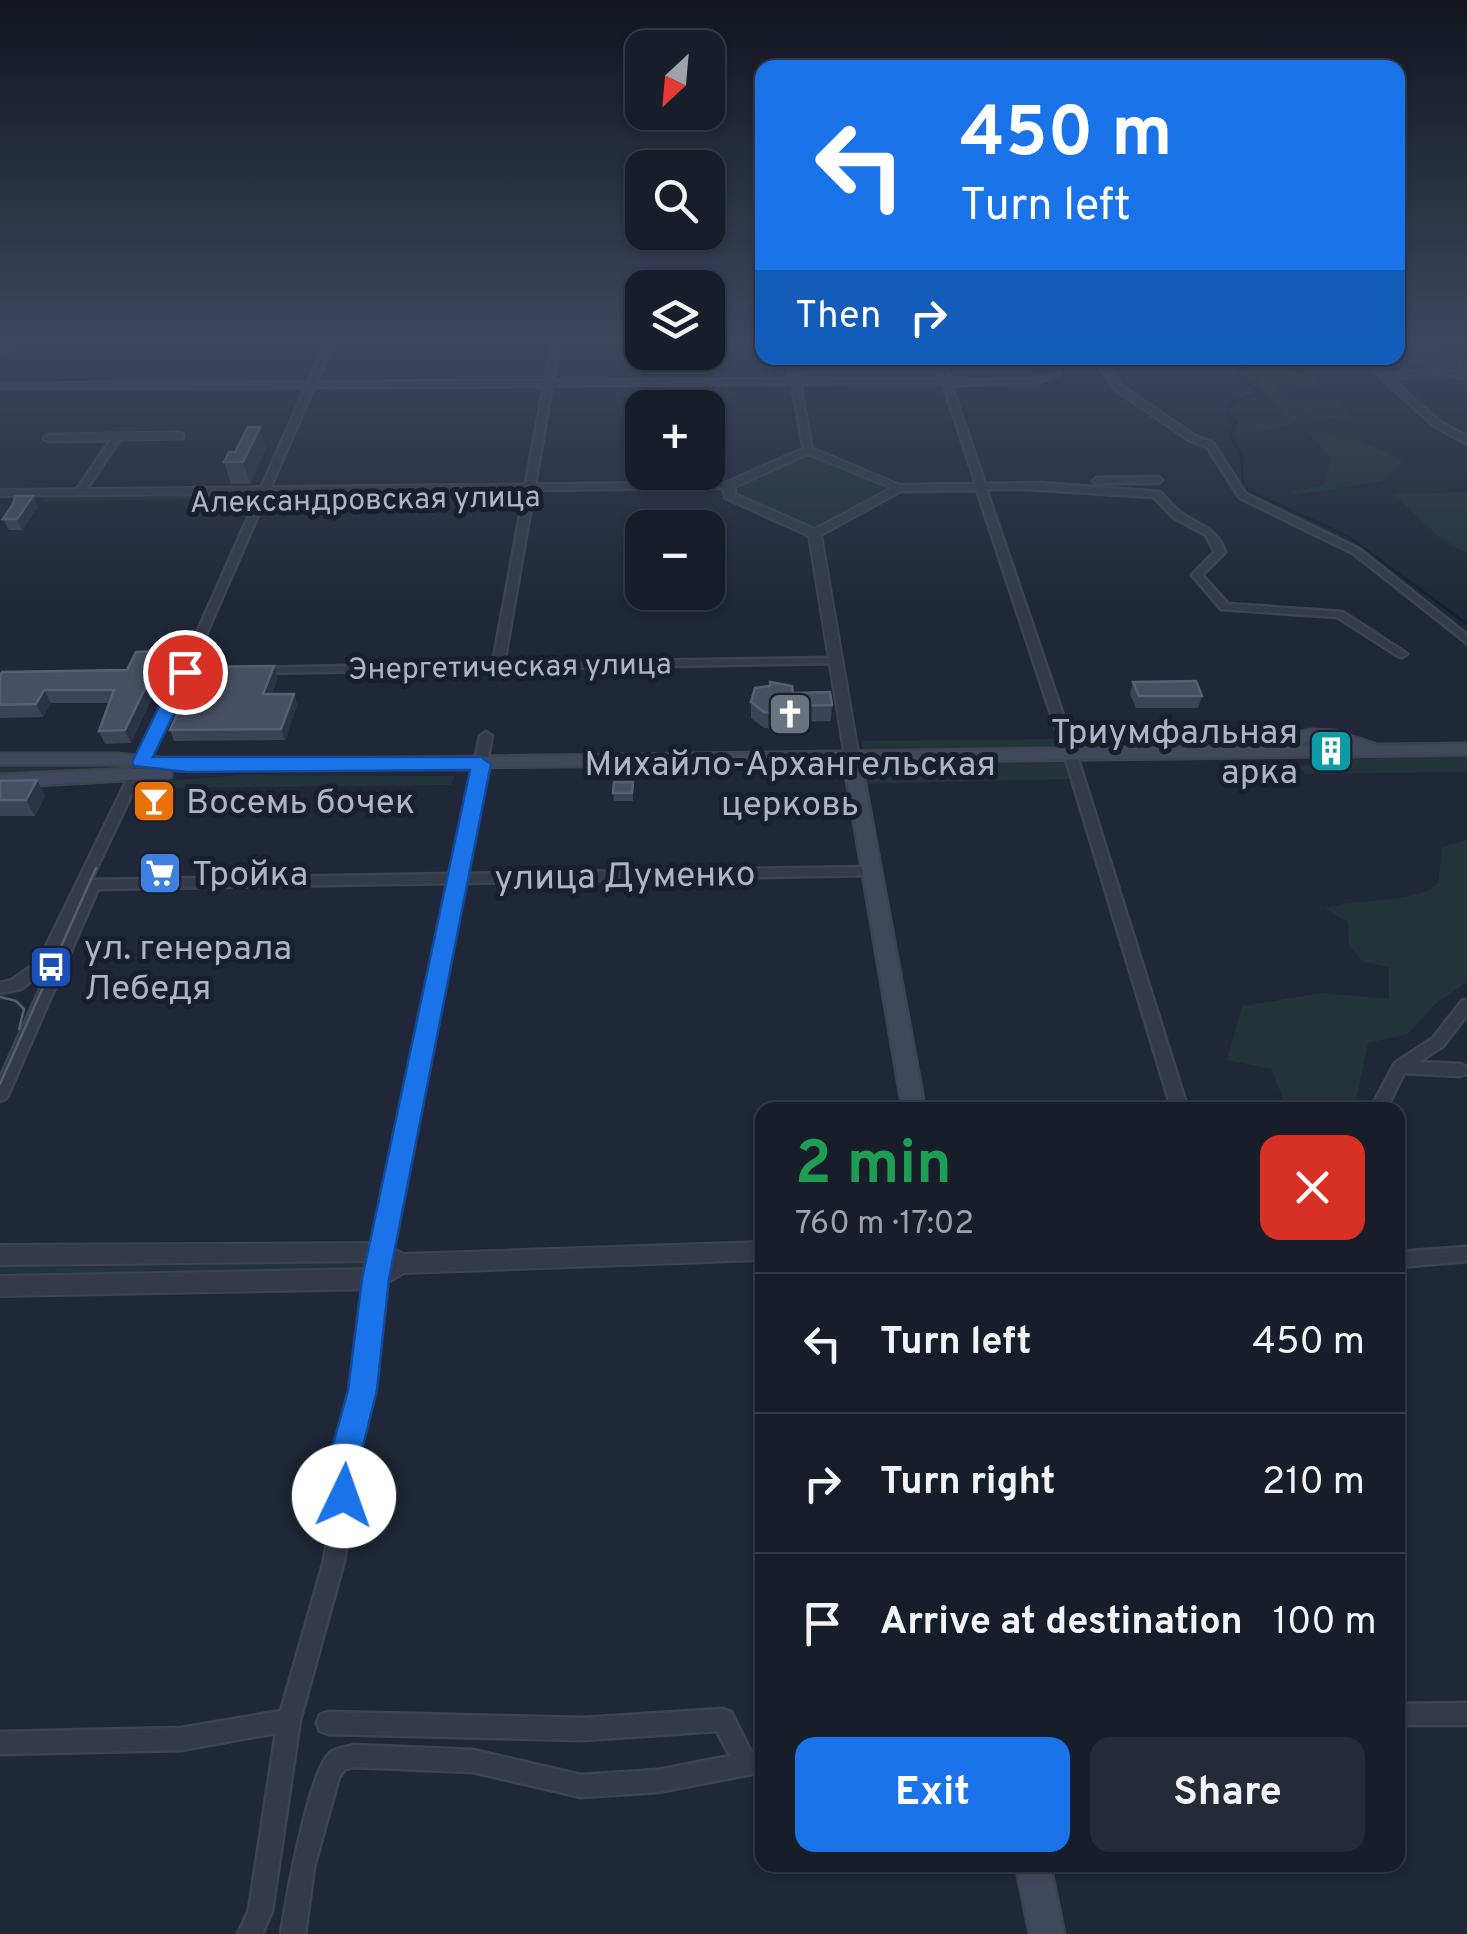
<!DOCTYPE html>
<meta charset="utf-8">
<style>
:root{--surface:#181d2a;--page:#252a36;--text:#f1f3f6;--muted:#9fa2a8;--line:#363b47;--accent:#1a73e8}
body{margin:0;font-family:Overpass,sans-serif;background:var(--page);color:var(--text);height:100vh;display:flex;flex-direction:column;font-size:38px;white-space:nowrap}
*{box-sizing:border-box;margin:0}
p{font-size:32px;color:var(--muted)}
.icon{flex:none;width:55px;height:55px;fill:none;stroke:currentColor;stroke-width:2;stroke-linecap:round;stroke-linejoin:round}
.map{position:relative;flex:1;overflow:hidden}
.side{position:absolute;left:755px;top:1102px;width:650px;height:770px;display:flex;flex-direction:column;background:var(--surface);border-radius:20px;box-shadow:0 2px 8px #0004,0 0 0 2px var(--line)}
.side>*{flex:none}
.guide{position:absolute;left:755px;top:60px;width:650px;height:305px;border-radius:20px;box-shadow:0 2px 8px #0004,0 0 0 2px var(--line);background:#1a73e8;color:#fff;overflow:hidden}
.needle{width:65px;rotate:206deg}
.tools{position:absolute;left:625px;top:30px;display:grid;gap:20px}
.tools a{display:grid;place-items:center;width:100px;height:100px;border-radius:20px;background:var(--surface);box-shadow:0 2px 8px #0004,0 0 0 2px var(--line);font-size:50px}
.pin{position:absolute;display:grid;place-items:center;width:85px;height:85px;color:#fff;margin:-42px;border:5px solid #fff;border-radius:50%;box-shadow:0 2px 10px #0007}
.me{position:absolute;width:110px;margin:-55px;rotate:3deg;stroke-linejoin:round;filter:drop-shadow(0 0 8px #0008)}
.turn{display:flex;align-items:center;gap:35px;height:210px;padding:0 40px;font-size:45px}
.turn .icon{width:130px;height:130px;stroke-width:2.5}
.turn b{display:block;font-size:70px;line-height:85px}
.then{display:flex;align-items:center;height:95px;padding:0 40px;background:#0003;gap:20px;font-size:38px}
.round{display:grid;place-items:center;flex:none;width:105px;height:105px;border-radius:20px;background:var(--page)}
.summary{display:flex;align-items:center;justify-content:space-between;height:170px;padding:0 40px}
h1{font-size:60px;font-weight:700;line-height:75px;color:#1e9e55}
.cta{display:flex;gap:20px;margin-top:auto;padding:20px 40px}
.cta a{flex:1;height:115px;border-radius:20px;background:var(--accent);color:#fff;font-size:40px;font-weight:700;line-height:115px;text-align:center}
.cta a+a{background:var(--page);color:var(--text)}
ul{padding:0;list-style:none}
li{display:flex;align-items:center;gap:30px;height:140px;padding:0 40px;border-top:2px solid var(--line)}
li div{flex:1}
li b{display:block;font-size:38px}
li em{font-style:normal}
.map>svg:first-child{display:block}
</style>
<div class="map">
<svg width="1467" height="1934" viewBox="0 0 1467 1934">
<rect width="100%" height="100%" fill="#202738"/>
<path fill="#223439" d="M1467 340 1453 372 1390 358H1398V348Z
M1225 358 1290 365 1288 369 1316 380 1317 386 1278 384 1275 391 1292 400H1338L1353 421 1298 414 1294 423C1277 428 1254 436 1238 431L1239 416 1279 417 1282 409 1261 387 1252 366Z
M1307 432C1337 435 1380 443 1403 463L1382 481 1294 495 1291 491 1323 486 1331 459Z
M808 454 882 484 888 491 814 530 734 494 738 484Z
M521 489 519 494 273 497 274 492Z
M244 491 241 498 42 502 46 495Z
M1467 492V554L1438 536 1393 494Z
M1057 739 1060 749 863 752 861 741Z
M1467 753V772L1305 774 1299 766 1352 761 1349 755Z
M1064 760 1071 779 865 784 875 765 876 776 935 775 934 762Z
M120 764 114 776 0 778V765Z
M241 775 454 776 452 785 162 788 166 781Z
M1467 840V982L1435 1004 1408 1034 1368 1043 1354 1110H1288L1271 1069 1227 1060 1242 1006 1322 993 1389 999V967L1363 962 1349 945 1348 922 1324 908C1361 897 1406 906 1438 884L1442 847Z
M372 1259 369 1275 0 1280V1263Z"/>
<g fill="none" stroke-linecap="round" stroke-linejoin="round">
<path stroke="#141d36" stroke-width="2.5" d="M1219 358 1244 367 1236 374 1257 390 1255 395 1233 402 1226 413 1236 422 1230 435 1241 455 1243 488 1349 537 1467 624"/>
<g stroke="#3d4352" stroke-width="5">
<path id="minor" d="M13 337H21L0 358V351Z
M329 337H336L316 382 545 381 554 337H561L553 381 791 379 788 358H795L799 379H941L935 358H941L951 381 1035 379 1058 371V375L1036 383 951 385 985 484 1040 483 1160 492C1168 500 1174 509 1184 515 1202 527 1217 529 1225 552L1202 575 1228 604 1343 612 1407 654 1402 657 1398 656 1337 617 1221 609 1192 575 1215 552 1206 535 1173 517 1154 497 1029 489H986L1076 753 1188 1110H1172L1064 753 977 490 901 491 897 488 901 485 976 484 943 383 800 384 812 450 808 453 804 450 792 384 552 385 504 663 835 658 840 661 839 663 256 673 251 670 252 668 493 663 544 386 314 387 190 671 91 880 452 874 480 736 486 732 492 736 465 874 870 867 876 871 870 875 463 883 384 1279 372 1390 352 1466 354 1496 344 1561 300 1720 272 1911 262 1934H238L249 1910 276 1733 181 1750 0 1754V1732L181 1728 281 1711 324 1561 334 1496V1466L354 1390 368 1279 450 883 98 889 8 1095 5 1099 0 1101V1078L41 987 39 975 21 989 0 993V983L12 980 39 961 180 671 306 387 0 388V384L308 382Z
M1467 337V341L1398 349V345Z
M1467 357 1465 374 1467 379 1432 373 1392 380 1439 421 1467 437V444L1433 425 1360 358H1368L1388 375 1432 369 1458 373 1463 359Z
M1093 358H1100L1122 386 1195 436 1213 443 1246 494 1359 549 1467 635V643L1353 553 1240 498 1207 447 1189 440 1116 390Z
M180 433 183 434V438L120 439 83 494 80 495 75 492 111 440 48 441 44 438 48 435Z
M1097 478 1158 477 1162 480 1158 483H1094L1093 481Z
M1467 1000V1015L1443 1046 1419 1062 1461 1064 1467 1067 1466 1074 1461 1076 1404 1073 1386 1110H1370L1395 1063 1433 1038 1462 1001Z
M1467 1247V1261L1398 1267V1252Z
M1467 1703V1725H1398V1704Z
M723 1709 731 1712 751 1752 762 1750V1772L658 1792 581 1797 473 1772 354 1767 345 1769 339 1777 314 1867 305 1934H281C286 1902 309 1769 331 1752 337 1748 347 1747 354 1745L473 1750 581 1775 658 1770 730 1756 717 1731 583 1740 328 1734 320 1731 317 1723 320 1715 328 1712 583 1718Z"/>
</g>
<g stroke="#3d4352" stroke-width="4">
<path id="tertiary" d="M804 448H812L907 488 821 535 859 758 852 763 845 758 809 536 725 498 723 488 0 496V490L727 482ZM808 454 892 488 815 529 735 494V487Z
M762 1242V1260L404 1273 376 1289 0 1296V1276L373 1269 382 1264 378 1261 0 1265V1245L381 1243 404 1254Z"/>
</g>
<g stroke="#3d4352" stroke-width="5">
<path id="secondary" d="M1311 730 1334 731 1377 745 1467 744V754L1338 756 1331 753 1324 756 861 762 925 1110H903L844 763 171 770V777L165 778 0 787V775L154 768 118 764H0V754H118L188 761 1271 746 1293 734ZM1311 740 1348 746C1330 746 1315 746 1295 746Z
M1016 1865H1050L1064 1934H1030Z"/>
</g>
<use href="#minor" fill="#343a49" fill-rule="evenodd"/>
<use href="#tertiary" fill="#343a49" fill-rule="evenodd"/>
<use href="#secondary" fill="#42485c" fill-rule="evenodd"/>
<path stroke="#555d70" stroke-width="2.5" d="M0 997 16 1001 24 1009 19 1029
M0 1084 96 868"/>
</g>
<path fill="#3b4357" d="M260 427 266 448 250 484H231L224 462Z
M33 496 38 507 22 530H9L3 519Z
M168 664 131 743 105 744 99 731 109 703H51L43 717 0 718V675L127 670Z
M278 678 271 694H294L297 705 285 740 174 741 170 730Z
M1133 682 1202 696 1198 708H1136L1130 694Z
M793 693 832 705 831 721 794 722 793 730 764 728 751 718V702Z
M37 780 45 796 35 816H0V781Z
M633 782V801H614L613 793Z"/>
<path fill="#2b3346" d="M260 427 266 448 250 484 243 462Z
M33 496 38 507 22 530 17 519Z
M163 651 168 664 131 743 125 730Z
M274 666 278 678 267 706 263 694Z
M44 690 51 703 43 717 36 704Z
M294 694 297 705 285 740 281 729Z
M37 780 45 796 35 816 26 800Z"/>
<path fill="#475063" stroke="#575f72" stroke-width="2.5" d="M248 427H260L243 462H224L229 452H235Z
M15 496H33L17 519H3L13 504Z
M163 651 125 730 99 731 114 690H44L36 704 0 705V675L2 672 127 670 136 652Z
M274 666 263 694H294L281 729 170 730 199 667Z
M1196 681 1202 696H1139L1133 682Z
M770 682 792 686 793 693 830 692 832 705 793 706 794 715 764 712 751 702 755 688 770 686Z
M37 780 26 800H0V781Z
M614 782H633L632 793H613Z"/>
<linearGradient id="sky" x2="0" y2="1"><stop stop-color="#12151f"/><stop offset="0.56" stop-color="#3c475e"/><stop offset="1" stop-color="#3c475e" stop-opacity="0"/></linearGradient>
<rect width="1467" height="607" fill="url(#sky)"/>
<path fill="#1a73e8" stroke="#114b97" stroke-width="2.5" d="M185 666 194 672 153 757H481L491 764 389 1279 377 1390 358 1466 360 1496 355 1507 344 1512 333 1507 327 1466 348 1390 362 1279 470 770 188 772 134 766 132 762 176 672Z"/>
<defs>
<g id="church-square" transform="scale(2.25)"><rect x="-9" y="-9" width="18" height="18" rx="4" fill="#6b7280" stroke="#191f2d"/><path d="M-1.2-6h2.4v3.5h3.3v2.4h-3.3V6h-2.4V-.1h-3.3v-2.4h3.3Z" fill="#fff"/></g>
<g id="building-square" transform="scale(2.25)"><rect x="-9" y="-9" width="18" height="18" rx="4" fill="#0f9aa8" stroke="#191f2d"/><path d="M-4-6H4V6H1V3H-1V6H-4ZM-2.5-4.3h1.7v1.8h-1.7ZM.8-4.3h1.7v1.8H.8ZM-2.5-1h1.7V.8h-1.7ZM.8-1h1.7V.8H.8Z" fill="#fff"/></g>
<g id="bar-square" transform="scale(2.25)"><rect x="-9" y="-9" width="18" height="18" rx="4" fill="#e8710a" stroke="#191f2d"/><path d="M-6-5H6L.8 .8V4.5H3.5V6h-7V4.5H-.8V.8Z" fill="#fff"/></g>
<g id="supermarket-square" transform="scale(2.25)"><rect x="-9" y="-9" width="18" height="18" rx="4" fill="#3f7fe0" stroke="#191f2d"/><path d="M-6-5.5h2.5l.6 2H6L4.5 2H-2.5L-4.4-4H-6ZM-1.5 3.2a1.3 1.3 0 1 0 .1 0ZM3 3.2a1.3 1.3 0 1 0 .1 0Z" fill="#fff"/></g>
<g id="bus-square" transform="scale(2.25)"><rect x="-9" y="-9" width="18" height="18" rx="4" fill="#1a4fb4" stroke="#191f2d"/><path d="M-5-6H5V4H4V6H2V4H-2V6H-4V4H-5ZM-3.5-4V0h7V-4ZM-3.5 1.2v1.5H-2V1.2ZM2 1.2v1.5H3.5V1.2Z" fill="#fff"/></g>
</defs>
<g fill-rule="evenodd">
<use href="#church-square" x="790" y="714"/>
<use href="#building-square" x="1331" y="751"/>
<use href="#bar-square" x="154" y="801"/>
<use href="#supermarket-square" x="160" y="873"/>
<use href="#bus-square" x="51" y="967"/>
</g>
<g text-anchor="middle" stroke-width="10" stroke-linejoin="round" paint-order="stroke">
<g font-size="30" fill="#aeb4c5" stroke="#191f2d">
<text transform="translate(365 499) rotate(-1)" y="10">Александровская улица</text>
<text transform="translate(510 666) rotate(-1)" y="10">Энергетическая улица</text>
</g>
<g font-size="35" fill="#aeb4c5" stroke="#191f2d" text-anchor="start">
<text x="1298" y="743" text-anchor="end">Триумфальная<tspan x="1298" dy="40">арка</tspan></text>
<text x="790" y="775" text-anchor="middle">Михайло-Архангельская<tspan x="790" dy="40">церковь</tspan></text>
<text x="186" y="813">Восемь бочек</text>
<text x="192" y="885">Тройка</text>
<text x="84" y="959">ул. генерала<tspan x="84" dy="40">Лебедя</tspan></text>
</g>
<g font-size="35" fill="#aeb4c5" stroke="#191f2d">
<text transform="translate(625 875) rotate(-1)" y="12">улица Думенко</text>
</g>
</g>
</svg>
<div class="tools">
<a><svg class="needle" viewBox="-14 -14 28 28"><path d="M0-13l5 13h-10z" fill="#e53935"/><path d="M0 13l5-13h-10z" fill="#9fa2a8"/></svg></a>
<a><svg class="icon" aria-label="search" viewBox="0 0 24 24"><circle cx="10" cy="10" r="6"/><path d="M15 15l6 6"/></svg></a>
<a><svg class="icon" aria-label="layers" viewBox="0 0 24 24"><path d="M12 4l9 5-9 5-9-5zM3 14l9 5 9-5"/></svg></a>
<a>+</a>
<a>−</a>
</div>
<div class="pin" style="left:185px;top:672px;background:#d93025"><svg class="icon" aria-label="arrive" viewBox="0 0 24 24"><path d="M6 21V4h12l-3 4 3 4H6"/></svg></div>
<svg class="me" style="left:344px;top:1496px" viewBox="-20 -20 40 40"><circle r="19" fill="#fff"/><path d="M0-13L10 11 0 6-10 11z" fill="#1a73e8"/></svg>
<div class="guide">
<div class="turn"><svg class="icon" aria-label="left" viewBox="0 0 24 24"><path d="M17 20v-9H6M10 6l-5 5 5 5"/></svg><div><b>450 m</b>Turn left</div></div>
<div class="then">Then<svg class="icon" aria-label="right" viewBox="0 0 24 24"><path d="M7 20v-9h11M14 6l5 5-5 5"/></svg></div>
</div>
<section class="side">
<div class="summary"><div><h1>2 min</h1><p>760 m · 17:02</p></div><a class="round" style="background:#d93025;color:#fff"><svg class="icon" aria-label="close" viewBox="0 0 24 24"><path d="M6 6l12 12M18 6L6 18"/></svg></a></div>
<ul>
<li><svg class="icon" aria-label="left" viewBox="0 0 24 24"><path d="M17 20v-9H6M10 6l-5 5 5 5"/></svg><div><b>Turn left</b></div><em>450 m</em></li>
<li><svg class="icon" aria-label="right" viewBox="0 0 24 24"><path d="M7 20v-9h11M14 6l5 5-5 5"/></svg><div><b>Turn right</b></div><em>210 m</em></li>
<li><svg class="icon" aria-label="arrive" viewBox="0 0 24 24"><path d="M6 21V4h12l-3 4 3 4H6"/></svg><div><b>Arrive at destination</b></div><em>100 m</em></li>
</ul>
<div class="cta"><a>Exit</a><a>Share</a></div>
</section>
</div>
